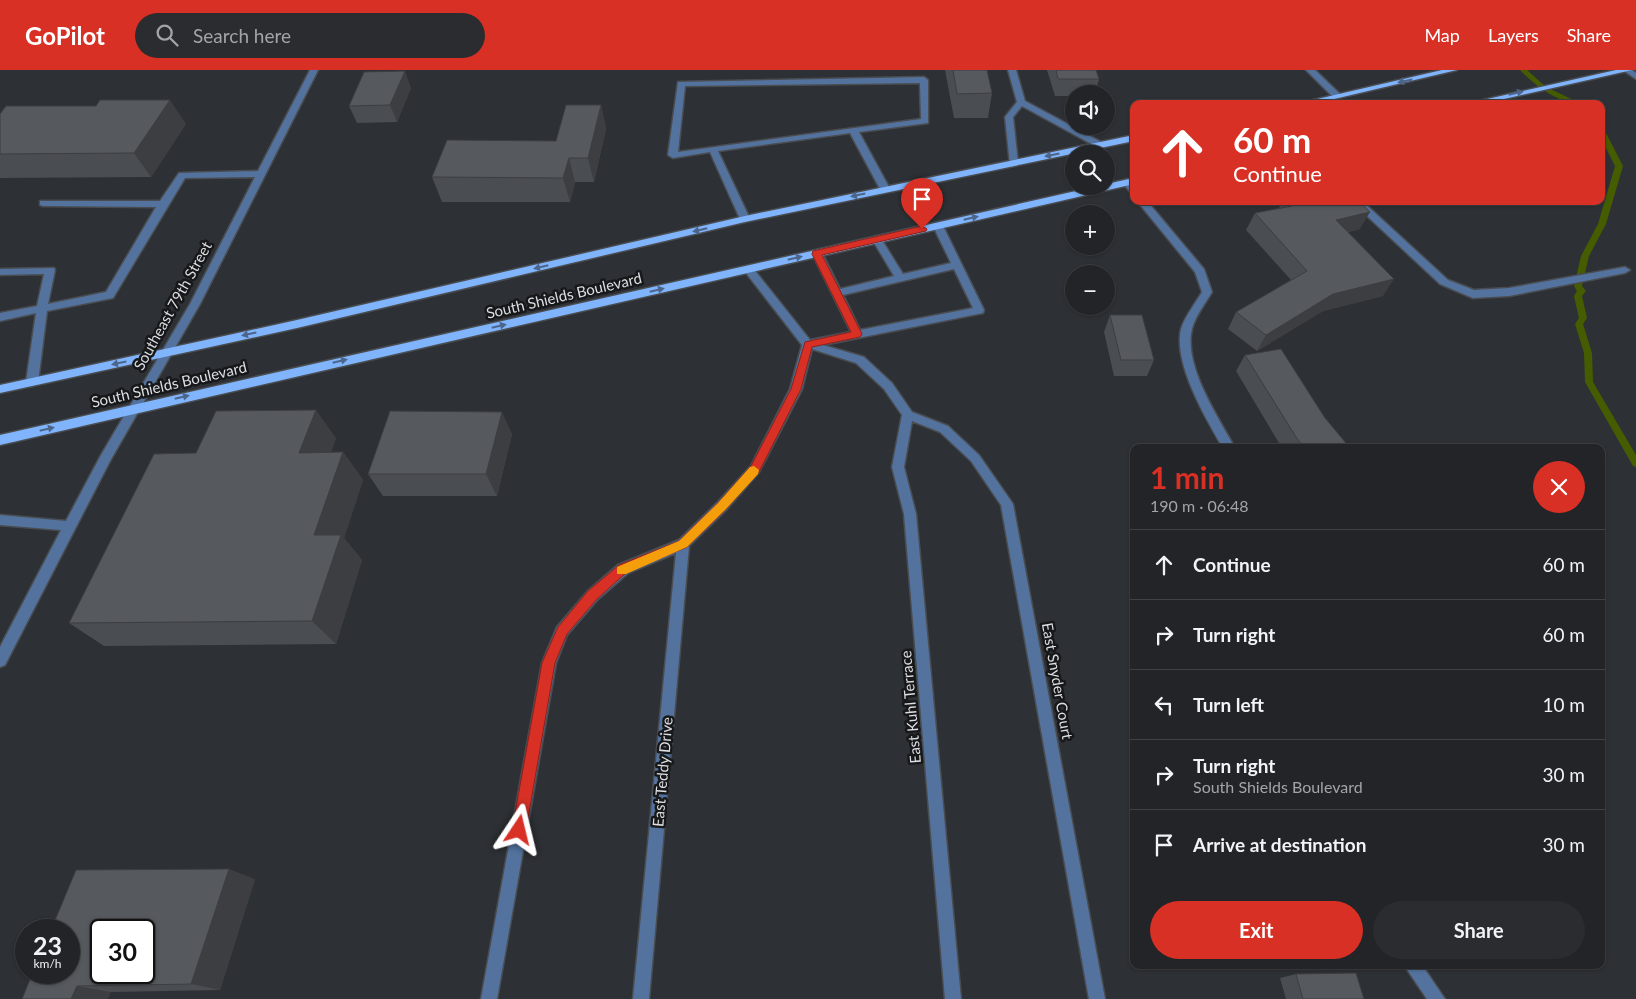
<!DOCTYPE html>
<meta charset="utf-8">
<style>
:root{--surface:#222427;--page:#2a2c2f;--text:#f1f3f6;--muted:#a2a4a7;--line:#3f4144;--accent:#d93025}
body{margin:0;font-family:Lato,sans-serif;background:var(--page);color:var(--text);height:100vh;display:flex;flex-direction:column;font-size:19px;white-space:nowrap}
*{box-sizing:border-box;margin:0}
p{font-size:16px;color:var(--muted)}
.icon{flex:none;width:28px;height:28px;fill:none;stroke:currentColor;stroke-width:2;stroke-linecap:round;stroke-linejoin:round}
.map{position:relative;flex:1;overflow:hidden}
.details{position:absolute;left:1130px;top:374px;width:475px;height:525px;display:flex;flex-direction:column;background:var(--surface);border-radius:10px;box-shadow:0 1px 4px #0004,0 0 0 1px var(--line)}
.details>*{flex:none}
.banner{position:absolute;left:1130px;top:30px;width:475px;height:105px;border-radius:10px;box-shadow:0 1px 4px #0004,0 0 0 1px var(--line);background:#d93025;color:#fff;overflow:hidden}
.buttons{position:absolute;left:1065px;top:15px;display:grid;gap:10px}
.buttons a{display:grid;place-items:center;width:50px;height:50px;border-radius:50%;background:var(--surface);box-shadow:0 1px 4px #0004,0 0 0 1px var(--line);font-size:25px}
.speed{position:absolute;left:15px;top:849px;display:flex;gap:10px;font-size:25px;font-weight:700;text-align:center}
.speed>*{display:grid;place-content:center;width:65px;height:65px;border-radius:50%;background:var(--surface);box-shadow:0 1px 4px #0004,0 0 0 1px var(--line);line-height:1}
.speed small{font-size:12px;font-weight:400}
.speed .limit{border:2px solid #111;border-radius:8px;background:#fff;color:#111}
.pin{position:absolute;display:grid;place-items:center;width:42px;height:42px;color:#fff;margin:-51px -21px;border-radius:50% 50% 50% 0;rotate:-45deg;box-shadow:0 0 5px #0007}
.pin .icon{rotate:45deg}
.me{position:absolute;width:55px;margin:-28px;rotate:10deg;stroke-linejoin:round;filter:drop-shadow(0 0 4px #0008)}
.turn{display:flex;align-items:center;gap:18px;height:105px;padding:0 20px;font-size:22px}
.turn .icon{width:65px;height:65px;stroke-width:2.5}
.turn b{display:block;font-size:35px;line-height:42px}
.round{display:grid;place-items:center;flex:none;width:52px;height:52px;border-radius:26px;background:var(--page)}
.summary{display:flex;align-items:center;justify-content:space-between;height:85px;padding:0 20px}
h1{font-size:30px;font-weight:700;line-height:38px;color:var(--accent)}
.button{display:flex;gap:10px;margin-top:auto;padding:10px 20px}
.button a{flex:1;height:58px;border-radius:30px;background:var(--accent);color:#fff;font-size:20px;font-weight:700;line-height:58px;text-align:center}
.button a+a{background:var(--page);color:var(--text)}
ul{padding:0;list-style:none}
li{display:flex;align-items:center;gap:15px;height:70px;padding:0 20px;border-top:1px solid var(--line)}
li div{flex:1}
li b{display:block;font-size:19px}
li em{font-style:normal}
header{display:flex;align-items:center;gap:30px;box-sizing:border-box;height:70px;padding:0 25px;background:var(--accent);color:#fff}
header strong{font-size:24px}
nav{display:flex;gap:28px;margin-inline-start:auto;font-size:18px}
.search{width:350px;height:45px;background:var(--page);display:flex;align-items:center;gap:12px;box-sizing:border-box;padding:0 18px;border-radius:28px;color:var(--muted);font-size:19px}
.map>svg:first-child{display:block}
</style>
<header>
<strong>GoPilot</strong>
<div class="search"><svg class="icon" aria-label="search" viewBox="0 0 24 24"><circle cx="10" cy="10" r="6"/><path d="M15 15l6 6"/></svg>Search here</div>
<nav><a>Map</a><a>Layers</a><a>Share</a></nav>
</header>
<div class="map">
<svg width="1636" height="929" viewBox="0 0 1636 929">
<rect width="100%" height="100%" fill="#2d3034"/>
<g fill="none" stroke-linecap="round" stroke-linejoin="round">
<path fill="#455d00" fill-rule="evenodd" d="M1520 0H1527L1546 17 1582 34C1559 34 1535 16 1520 0Z
M1601 59 1605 61 1623 96 1606 154 1589 186 1582 216 1586 221 1582 226 1587 248 1583 254 1592 283 1593 312 1636 385V397L1633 396 1585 312 1584 283 1575 254 1579 248 1574 226 1577 221 1574 216 1581 186 1598 154 1615 96 1601 68Z"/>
<g stroke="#494c50" stroke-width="3">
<path id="minor" d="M310 0H318L200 234 110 391 5 595 0 597V577L61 460 0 455V445L66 451 101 385 190 234 255 107 185 108 113 228 47 241 38 312 32 316 26 312 36 243 0 251V243L37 236 44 204 0 205V199L54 198 55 200 48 234 106 222 156 137 43 136 40 135V131H160L179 103 258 101Z
M1008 0H1016L1025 31 1103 73V77H1097L1022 36 1013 47 1018 93 1013 96 1010 95 1005 47 1017 32Z
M1306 0H1315L1340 24V28H1334Z
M1623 0H1632L1636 3V9Z
M924 7 928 10V53L859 62 890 119 888 121 885 122 880 119 850 63 718 81 750 149 745 152 740 149 710 82 673 88 668 85 678 12ZM920 13 921 49 678 82 685 16Z
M1127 109 1134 114V124L1131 123 1122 112Z
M1137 131H1147L1204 199 1212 222C1205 234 1195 246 1192 259 1183 295 1218 347 1235 378H1223C1206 349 1173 293 1181 259 1185 246 1195 234 1202 222L1195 202Z
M1351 131H1362L1448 210 1474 220 1509 218 1625 197 1630 200 1625 203 1509 226 1473 228 1440 214Z
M938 153 943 156 984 240 983 243 823 275 864 287 892 313 912 342 948 356 979 385 1013 434 1105 929H1089L1001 435 971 391 940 362 912 351 904 397 916 444 961 929H945L904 444 892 397 902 345 884 319 856 293 812 279 802 319 759 402 726 440 689 476 649 929H633L676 483 628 503 598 529 567 565 556 593 497 929H481L542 593 557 557 588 521 618 495 679 470 718 432 751 396 790 319 802 275 743 199 748 196 752 197 810 270 851 262 812 183 813 181H821L840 219 894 206 872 169 877 166 880 167 903 204 951 193 933 156ZM954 199 973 238 860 260 843 225Z
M1404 895H1422L1445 929H1427Z"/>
</g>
<g stroke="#494c50" stroke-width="3">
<path id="major" d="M1442 0H1457L1313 34H1296Z
M1616 0H1632L1482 34H1465Z
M1134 65V71L745 152 297 258 0 323V315L297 250 745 146Z
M1134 108V114L0 375V365L1098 116H1106V114Z"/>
</g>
<use href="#minor" fill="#53739e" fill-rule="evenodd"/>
<use href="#major" fill="#80b4fc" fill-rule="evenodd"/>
</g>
<path fill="#4a4d51" d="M945 0H987L992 23 988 48H954Z
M1047 0H1096L1099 9 1095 24H1074V26H1055Z
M411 18 397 52 357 53 349 36Z
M601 35 606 59 594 112H575L570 132H442L432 107 556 71Z
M0 44 186 54 151 107 0 108Z
M1282 131H1359L1360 159 1348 162 1383 226 1323 241 1257 281 1228 259 1236 242 1291 210 1246 160 1255 143 1279 138Z
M1110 245 1154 290 1147 306H1114L1104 262Z
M1245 285 1325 348 1350 378H1282L1236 301Z
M512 364 497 426H383L368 404Z
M336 368 331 382H343L363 410 344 468 362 490 336 574 104 576 69 553Z
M255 809 220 920 111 922 22 929Z
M1296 904 1364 929H1286L1280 908Z"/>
<path fill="#3c3e42" d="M405 1 411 18 397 52 390 35Z
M170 30 186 54 151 107 134 83Z
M601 35 606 59 594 112 588 88Z
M569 88 575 112 570 132 563 108Z
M1370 142 1360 159 1326 166 1336 150Z
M1394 209 1383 226 1323 241 1257 281 1266 265 1333 224Z
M316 340 336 368 321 410 299 383Z
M502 342 512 364 497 426 486 404Z
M343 382 363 410 344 468 362 490 336 574 312 551 314 465Z
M229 799 255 809 220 920 191 914Z
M77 916 111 922 108 929H71Z"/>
<path fill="#56595e" stroke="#3c3e42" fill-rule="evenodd" d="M953 0H987L992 23 957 24Z
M1056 0H1096L1099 9H1058Z
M405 1 390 35 349 36 364 2Z
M100 30H170L134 83 0 84V44L6 36H96Z
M566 35H601L588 88H569L563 108 432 107 447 70 556 71Z
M1287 131H1359L1370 142 1336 150 1394 209 1333 224 1266 265 1236 242 1307 201 1255 143 1292 136Z
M1110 245H1142L1154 290H1121Z
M1281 279 1325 348 1350 378H1304L1296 367 1245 285Z
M316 340 299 383 343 382 314 465H341L312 551 69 553 154 384 196 383 216 341Z
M390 341 502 342 486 404H368Z
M229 799 191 914 77 916 71 929H22L33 902H69V860H51L76 800ZM101 860H144V902H101Z
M1601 830 1606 837 1601 838Z
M1356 903 1364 929H1303L1296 904Z"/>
<defs><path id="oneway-solid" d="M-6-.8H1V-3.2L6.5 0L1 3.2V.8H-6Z" transform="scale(1.25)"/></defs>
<g fill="#4c668b">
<use href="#oneway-solid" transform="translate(1405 11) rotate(168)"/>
<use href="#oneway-solid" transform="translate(1516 23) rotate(-13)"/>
<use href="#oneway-solid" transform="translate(1052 85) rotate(169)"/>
<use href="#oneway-solid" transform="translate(858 125) rotate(168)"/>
<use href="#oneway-solid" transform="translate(971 148) rotate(-13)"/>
<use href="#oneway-solid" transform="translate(700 160) rotate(167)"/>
<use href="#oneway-solid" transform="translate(795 188) rotate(-13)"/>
<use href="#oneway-solid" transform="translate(541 197) rotate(167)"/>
<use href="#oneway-solid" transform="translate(657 220) rotate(-13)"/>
<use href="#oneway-solid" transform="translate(499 256) rotate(-13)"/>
<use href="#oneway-solid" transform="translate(249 264) rotate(168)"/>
<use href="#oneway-solid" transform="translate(340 291) rotate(-13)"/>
<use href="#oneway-solid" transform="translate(119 293) rotate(168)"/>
<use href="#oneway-solid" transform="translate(182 327) rotate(-13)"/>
<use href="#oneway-solid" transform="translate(47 359) rotate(-13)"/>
</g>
<path fill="#d93025" stroke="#8d1f18" d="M922 156 927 159 926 161 822 185 862 264 860 267 812 277 801 319 759 402 726 439 687 477 627 502 597 529 567 564 555 593 526 760 524 765 519 767 514 765 512 760 542 593 558 557 588 521 619 495 679 471 718 433 751 396 791 319 805 272 851 262 812 184 813 181Z"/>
<path fill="#f59e0b" d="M754 396 759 400 758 404 726 439 687 477 626 504H617V497L679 471 718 433 750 397Z"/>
<g text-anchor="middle" stroke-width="5" stroke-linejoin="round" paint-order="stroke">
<g font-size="15" fill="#dcdee1" stroke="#17181a">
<text transform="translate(564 226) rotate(-13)" y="5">South Shields Boulevard</text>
<text transform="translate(173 236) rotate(-61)" y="5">Southeast 79th Street</text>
<text transform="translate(169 315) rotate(-13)" y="5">South Shields Boulevard</text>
<text transform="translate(1057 611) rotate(80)" y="5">East Snyder Court</text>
<text transform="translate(911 637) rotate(-95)" y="5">East Kuhl Terrace</text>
<text transform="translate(663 702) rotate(-85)" y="5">East Teddy Drive</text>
</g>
</g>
</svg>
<div class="buttons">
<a><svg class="icon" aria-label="sound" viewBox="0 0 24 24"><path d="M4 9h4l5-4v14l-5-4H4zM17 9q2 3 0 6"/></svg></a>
<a><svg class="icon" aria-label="search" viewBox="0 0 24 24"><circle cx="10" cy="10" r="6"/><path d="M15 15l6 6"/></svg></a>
<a>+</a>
<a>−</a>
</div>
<div class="speed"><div>23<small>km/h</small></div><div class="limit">30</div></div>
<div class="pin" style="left:922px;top:159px;background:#d93025"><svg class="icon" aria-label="arrive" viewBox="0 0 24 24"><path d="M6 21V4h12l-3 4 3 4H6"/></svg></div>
<svg class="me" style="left:519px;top:760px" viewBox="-20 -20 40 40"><path d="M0-17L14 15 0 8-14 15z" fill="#d93025" stroke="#fff" stroke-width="4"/></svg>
<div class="banner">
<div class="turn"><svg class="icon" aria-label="ahead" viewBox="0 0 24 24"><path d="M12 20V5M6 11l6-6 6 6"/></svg><div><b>60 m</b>Continue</div></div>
</div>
<section class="details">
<div class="summary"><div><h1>1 min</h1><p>190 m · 06:48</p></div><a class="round" style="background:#d93025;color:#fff"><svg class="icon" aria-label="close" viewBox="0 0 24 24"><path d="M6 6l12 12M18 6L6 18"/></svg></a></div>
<ul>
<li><svg class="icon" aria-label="ahead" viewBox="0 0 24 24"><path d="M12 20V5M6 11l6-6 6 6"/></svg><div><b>Continue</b></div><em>60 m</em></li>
<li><svg class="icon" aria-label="right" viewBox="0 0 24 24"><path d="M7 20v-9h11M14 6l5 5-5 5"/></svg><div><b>Turn right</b></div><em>60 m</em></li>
<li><svg class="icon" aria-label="left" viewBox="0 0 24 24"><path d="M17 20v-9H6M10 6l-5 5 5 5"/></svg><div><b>Turn left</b></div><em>10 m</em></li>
<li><svg class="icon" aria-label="right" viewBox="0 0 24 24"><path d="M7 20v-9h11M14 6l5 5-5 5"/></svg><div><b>Turn right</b><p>South Shields Boulevard</p></div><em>30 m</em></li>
<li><svg class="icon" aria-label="arrive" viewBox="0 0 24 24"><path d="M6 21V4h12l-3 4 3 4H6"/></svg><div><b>Arrive at destination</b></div><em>30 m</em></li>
</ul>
<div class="button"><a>Exit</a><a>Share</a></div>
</section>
</div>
